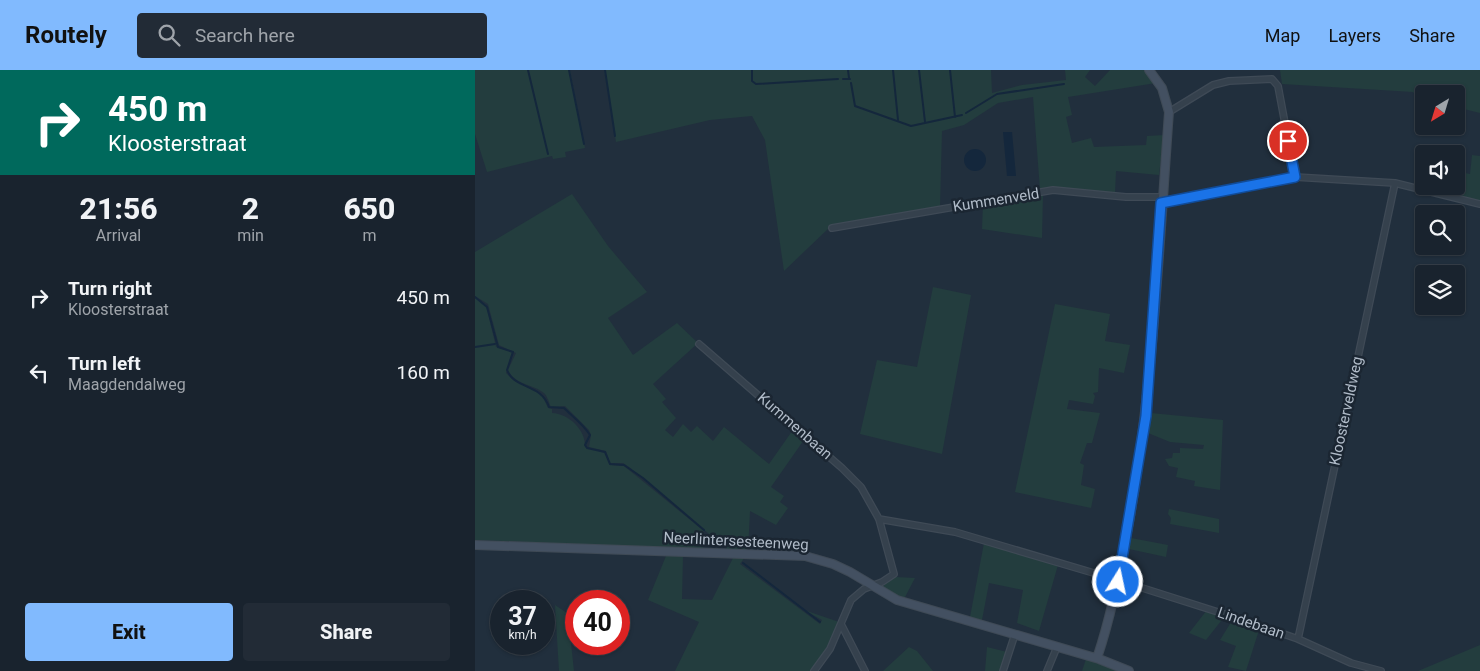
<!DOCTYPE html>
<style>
:root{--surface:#19232e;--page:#222b36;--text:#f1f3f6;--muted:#9fa4aa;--line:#37404a;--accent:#81bafe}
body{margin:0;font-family:Roboto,sans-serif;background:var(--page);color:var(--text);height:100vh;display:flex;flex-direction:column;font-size:19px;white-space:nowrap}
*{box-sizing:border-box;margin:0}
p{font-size:16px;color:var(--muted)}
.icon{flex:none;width:28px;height:28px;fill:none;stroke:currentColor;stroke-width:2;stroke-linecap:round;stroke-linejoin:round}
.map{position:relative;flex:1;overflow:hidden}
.side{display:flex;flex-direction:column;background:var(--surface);width:475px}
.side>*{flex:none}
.hud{background:#00695c;color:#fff;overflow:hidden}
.needle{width:32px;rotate:218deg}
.controls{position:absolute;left:940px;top:15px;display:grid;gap:10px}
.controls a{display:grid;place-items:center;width:50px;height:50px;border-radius:5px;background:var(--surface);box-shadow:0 1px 4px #0004,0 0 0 1px var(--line);font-size:25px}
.speed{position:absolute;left:15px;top:520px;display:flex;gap:10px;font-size:25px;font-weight:700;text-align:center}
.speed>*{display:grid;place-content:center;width:65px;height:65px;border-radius:50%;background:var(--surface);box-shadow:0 1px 4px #0004,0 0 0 1px var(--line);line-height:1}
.speed small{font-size:12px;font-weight:400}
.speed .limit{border:8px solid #d22;background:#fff;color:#111}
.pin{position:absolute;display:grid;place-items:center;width:42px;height:42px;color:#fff;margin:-21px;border:2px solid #fff;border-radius:50%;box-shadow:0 1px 5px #0007}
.me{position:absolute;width:55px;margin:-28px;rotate:10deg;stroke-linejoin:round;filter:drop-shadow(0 0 4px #0008)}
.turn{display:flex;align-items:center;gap:18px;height:105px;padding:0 25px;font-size:22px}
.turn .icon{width:65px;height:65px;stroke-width:2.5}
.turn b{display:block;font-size:35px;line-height:42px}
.eta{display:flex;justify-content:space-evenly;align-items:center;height:85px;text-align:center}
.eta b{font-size:30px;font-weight:800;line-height:35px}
.cta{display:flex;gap:10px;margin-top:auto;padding:10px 25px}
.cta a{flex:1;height:58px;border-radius:5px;background:var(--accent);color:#111;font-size:20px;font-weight:800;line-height:58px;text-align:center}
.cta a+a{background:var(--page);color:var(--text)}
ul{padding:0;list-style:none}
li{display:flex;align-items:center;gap:15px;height:75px;padding:0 25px}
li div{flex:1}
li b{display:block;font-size:19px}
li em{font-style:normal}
header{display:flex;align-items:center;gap:30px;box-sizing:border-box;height:70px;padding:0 25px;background:var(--accent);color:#111}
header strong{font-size:24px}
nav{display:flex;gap:28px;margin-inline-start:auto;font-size:18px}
.search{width:350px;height:45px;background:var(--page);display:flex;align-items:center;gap:12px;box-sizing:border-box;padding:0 18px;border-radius:5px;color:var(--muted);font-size:19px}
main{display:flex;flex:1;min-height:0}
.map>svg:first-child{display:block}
</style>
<header>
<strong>Routely</strong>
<div class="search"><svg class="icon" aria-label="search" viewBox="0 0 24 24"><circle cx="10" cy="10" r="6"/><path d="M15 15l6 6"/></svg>Search here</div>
<nav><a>Map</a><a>Layers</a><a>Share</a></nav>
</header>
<main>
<section class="side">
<div class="hud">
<div class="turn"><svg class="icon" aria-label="right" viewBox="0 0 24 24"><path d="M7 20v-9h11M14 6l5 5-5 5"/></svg><div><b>450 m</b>Kloosterstraat</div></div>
</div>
<div class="eta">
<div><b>21:56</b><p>Arrival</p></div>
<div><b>2</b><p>min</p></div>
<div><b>650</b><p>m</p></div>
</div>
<ul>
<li><svg class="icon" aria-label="right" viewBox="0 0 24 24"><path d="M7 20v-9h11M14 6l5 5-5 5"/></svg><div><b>Turn right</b><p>Kloosterstraat</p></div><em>450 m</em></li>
<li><svg class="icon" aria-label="left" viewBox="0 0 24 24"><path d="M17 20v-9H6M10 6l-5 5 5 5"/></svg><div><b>Turn left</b><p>Maagdendalweg</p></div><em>160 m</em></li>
</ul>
<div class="cta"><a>Exit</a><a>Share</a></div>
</section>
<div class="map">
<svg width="1005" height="601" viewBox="0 0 1005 601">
<rect width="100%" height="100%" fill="#212f3d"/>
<path fill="#233d3e" d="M0 0H95L110 78 90 82 91 87 78 89 77 86 12 102 0 64Z
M129 0H516L517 23 547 15 591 10 590 0H615L610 7 620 16 635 0H669L681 13 593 27 597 45 591 47 597 73 616 68 619 77 671 75 672 66 689 65 684 105 641 101 640 124 565 120 558 27 523 33 489 55 467 61 465 137 355 157 309 201 290 70 277 46 235 50 141 72Z
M805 0H1005V43L981 37V24H949V28L942 27 938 22 807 14Z
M997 85 1005 86V131L964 120V116H981V101L995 104Z
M97 124 133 176 172 222 133 248 158 285 202 253 223 273 178 314 191 329 187 332 201 348 190 360 198 367 208 354 216 362 222 356 238 371 249 357 294 394 320 357 331 367 296 417 309 426 305 432 313 438 301 455 275 441 273 481 252 479 154 397 148 393H135L131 381 114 377 116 365 114 360 90 336 76 337C74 333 73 327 69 323 58 314 40 315 33 300L41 283 24 275 13 234 0 226V182Z
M568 124 567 168 507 159 508 133Z
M458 217 496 225 467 384 385 364 402 290 442 297Z
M0 228 11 235 21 277 37 282 31 303 38 310 67 325 73 338 77 339V343C95 344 111 361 110 377L130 383 135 395 149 396 229 461 221 472 230 479 0 470Z
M580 234 635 244 630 271 655 275 649 303 624 298 623 322 618 323 620 326 618 334 594 330 592 339 625 343 617 373H612L605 393 609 395 606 415 620 419 616 438 540 422Z
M676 343 748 350 745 420 719 416 720 411 701 407 703 398 694 396 690 389 697 388 698 383H705V378L728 379 729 375 695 372 673 363Z
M694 439 744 449V463L695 454 696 448 693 444Z
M656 468 693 475 691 487 654 479Z
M509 473 583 495 564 561 542 553 548 520 514 513 507 550 495 547Z
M191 486H208L207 529 237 530 258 488 270 487 265 494 345 554 347 550 329 540 364 552 347 587 336 601H200L224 552 173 530Z
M421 507 440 508 429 529 408 518 409 514Z
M80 535 101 549V573H96L99 601H84Z
M732 540 750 546 731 570 714 563Z
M758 549 785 557 771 601 753 597 761 576 745 570Z
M1005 575V601H943Z
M434 577 442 581 458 601H408Z
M512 577 532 582 526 601H510Z
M611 589 643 601H607Z"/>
<path fill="#14273c" d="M528 62H537L541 106H532Z
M489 90a11 11 0 1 1 22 0a11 11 0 1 1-22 0Z"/>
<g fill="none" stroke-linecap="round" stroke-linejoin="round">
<path stroke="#14273c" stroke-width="2" d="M53 0 73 84
M94 0 109 74
M130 0 140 66
M277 0V11L281 14 363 9
M373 0 374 8
M418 0 423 50
M444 0 450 52
M475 0 480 47
M368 9H375
M376 13 380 36 436 56 487 45
M491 43 522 24 589 14
M0 227 12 237 23 277 38 282 32 300C40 320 66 313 74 337L89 338C98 347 108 354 115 365L110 375 112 378 130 382 135 394 149 395 168 408 229 460
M0 277 20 274
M268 493 345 552"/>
<g stroke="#3f4a56" stroke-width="8">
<path id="street" d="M694 42 738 15 754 11 797 9 803 16 820 107
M686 133 820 107 920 113 1005 134
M357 158 578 120 651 127H687
M224 274 367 398 386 417 404 449 419 504 407 512 389 519 376 530 355 579 339 601
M404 449 480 462 639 509 765 549 823 569 876 593 906 601
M366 554 390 601
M823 569 920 113
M528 601 540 564
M572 601 582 577"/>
</g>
<g stroke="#3f4a56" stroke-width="10">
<path id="secondary" d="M0 475 330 486 358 494 375 502 422 530 624 589 654 601
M622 588C637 544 645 498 654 452 678 317 684 179 694 42L687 18 674 0"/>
</g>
<use href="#street" stroke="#35414d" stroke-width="5.5"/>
<use href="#secondary" stroke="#435061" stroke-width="8"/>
</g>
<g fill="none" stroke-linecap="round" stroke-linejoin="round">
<g stroke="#114b97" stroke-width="12">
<path id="route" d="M643 512 671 346 686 133 820 107 813 71"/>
</g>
<use href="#route" stroke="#1a73e8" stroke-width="9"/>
</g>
<g text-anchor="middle" stroke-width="5" stroke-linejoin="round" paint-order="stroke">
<g font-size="15" fill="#b1bcc9" stroke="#1b2632">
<text transform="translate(521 130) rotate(-9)" y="5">Kummenveld</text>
<text transform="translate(871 341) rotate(-78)" y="5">Kloosterveldweg</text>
<text transform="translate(320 356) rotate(41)" y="5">Kummenbaan</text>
<text transform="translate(261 471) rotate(3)" y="5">Neerlintersesteenweg</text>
<text transform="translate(776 553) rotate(19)" y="5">Lindebaan</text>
</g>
</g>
</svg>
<div class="controls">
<a><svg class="needle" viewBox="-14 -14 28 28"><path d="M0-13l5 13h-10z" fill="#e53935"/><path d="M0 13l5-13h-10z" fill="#9fa4aa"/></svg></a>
<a><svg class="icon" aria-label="sound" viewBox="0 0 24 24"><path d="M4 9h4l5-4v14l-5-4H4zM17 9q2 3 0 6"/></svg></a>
<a><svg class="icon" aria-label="search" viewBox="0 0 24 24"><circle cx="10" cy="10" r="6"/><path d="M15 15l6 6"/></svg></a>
<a><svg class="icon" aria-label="layers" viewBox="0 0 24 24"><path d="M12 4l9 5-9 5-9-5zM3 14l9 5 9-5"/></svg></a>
</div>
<div class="speed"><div>37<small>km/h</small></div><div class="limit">40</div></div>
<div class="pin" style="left:813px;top:71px;background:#d93025"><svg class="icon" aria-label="arrive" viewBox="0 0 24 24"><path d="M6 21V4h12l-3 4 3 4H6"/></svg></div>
<svg class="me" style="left:643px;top:512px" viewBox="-20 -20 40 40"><circle r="17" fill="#1a73e8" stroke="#fff" stroke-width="3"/><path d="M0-11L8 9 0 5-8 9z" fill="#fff"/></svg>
</div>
</main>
